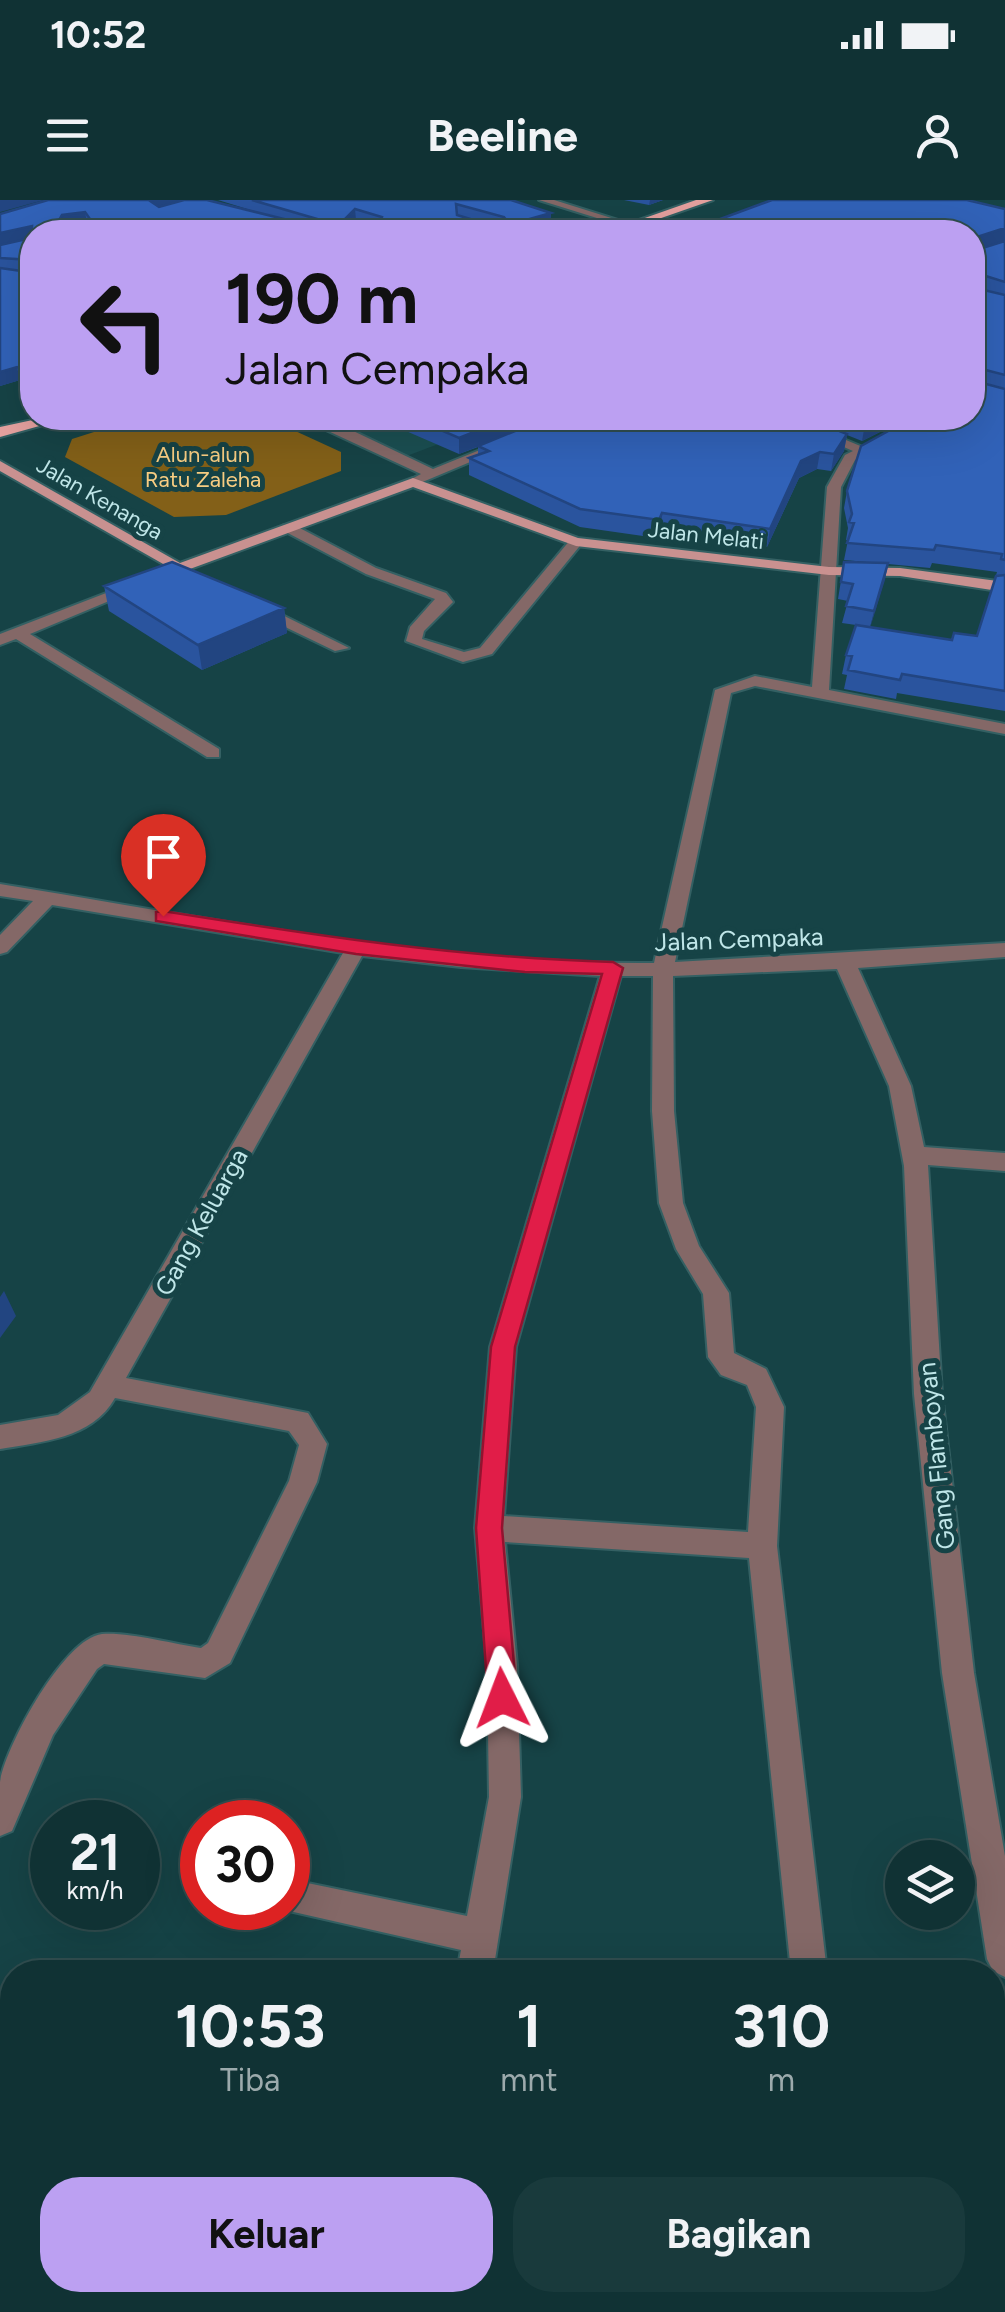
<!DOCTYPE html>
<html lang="id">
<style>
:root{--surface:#103234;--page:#193a3c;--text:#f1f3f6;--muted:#9caaac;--line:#304d4f;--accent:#bca0f2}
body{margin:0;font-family:Figtree,sans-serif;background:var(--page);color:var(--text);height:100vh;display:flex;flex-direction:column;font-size:38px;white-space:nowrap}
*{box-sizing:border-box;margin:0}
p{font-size:32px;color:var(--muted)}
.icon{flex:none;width:55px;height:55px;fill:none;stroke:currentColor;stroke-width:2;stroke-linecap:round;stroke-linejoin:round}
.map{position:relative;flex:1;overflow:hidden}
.drawer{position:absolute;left:0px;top:1760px;width:1005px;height:352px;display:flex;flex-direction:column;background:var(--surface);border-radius:40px 40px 0 0;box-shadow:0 10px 40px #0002,0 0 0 2px var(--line)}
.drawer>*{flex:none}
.top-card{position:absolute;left:20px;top:20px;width:965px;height:210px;border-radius:40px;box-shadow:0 10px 40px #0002,0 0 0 2px var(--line);background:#bca0f2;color:#111;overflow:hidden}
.buttons{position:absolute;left:885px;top:1640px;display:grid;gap:20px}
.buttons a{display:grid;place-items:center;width:90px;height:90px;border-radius:50%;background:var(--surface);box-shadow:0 10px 40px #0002,0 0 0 2px var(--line);font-size:50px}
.speed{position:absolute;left:30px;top:1600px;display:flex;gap:20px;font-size:50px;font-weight:700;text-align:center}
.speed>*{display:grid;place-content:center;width:130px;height:130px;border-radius:50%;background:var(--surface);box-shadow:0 10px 40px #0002,0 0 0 2px var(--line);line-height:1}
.speed small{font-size:25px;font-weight:400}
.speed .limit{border:15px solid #d22;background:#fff;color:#111}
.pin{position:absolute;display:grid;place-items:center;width:85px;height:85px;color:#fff;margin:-102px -42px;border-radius:50% 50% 50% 0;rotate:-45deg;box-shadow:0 0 10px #0007}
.pin .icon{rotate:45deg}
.me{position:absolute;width:110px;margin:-55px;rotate:357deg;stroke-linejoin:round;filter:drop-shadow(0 0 8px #0008)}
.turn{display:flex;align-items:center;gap:35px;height:210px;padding:0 40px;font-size:45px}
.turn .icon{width:130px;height:130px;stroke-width:2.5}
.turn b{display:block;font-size:70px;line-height:85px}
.eta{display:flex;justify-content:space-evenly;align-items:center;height:170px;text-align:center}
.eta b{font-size:60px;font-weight:700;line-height:70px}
.primary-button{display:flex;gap:20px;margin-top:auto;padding:20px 40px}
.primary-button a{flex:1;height:115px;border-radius:40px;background:var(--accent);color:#111;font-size:40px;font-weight:700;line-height:115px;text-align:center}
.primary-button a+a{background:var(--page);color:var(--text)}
.status{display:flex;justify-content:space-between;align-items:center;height:70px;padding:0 50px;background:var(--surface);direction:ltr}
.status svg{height:28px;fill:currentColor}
header{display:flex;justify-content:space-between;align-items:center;height:130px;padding:0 40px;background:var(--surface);font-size:45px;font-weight:700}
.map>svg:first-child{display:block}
</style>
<div class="status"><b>10:52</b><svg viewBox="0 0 49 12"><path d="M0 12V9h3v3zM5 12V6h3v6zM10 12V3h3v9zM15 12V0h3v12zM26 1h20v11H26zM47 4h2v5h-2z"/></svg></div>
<header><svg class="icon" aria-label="menu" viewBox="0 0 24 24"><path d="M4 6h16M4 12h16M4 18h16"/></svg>Beeline<svg class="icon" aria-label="person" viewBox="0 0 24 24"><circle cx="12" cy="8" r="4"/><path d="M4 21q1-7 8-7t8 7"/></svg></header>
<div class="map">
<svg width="1005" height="2112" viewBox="0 0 1005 2112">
<rect width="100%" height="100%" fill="#164346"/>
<path fill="#1b4f52" d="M330 218H507L404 257Z"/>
<path fill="#836018" d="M138 218H267L341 252V271L226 315 174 317 65 257 72 239Z"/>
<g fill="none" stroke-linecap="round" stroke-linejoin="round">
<g stroke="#346063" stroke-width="4">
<path id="minor" d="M539 0H554L656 32H642Z
M314 218H326L433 269 559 218H575L413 286 406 282 421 274 313 224Z
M777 218H793L870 250 855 260 841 287 829 490 1005 524V534L755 486 731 493 675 762 1005 743V757L858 768 911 886 924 947 1005 953V971L928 965 942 1194 974 1473 1005 1656V1777L993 1771 987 1759 942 1473 914 1194 904 966 889 886 837 769 673 776 674 911 683 1003 699 1046 729 1093 734 1153 766 1169 784 1207 777 1346 827 1772H791L749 1358 505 1342 517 1465 521 1597 493 1772H457L461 1750 276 1708H288V1679L467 1716 489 1597 487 1465 475 1328 490 1147 600 776 461 767 362 756 126 1178 308 1213 327 1244 317 1282 230 1463 205 1478 104 1464 97 1469 53 1535 12 1631 0 1636C0 1618 0 1599 0 1582 5 1547 64 1438 102 1434 129 1432 173 1444 201 1448L208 1443 289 1281 299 1245 289 1231 115 1198C92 1239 41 1242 0 1249V1225L58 1215 90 1192 343 753 52 705 7 752 0 754V735L33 701 0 696V684C216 719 434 765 654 763L715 490 755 476 812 487 827 287 845 255 853 251ZM621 776H653L652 911 659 1003 676 1049 703 1094 708 1157 721 1175 747 1185 756 1207 748 1332 504 1316 516 1147Z
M284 325H294L376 368 446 393 453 402 424 431 422 439 464 452 480 448 571 339 583 342 492 454 463 462 406 441 410 427 435 399 366 374 284 331Z
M132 383 145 386 30 434 219 549V557H207L16 439 0 445V434Z
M250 404H260L349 448 335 451 250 410Z
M992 1895H1005V1933H992Z
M0 2061 12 2062V2100H17L0 2101Z
M112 2100H182L187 2112H117Z
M526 2100H566L567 2112H527Z"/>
</g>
<g stroke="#346063" stroke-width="4">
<path id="major" d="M0 261 180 363 413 278 578 338 829 367 900 368 1005 382V392L900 376 829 375 576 346 413 287 179 373 0 271Z"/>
</g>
<g stroke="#346063" stroke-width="4">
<path id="highway" d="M696 0H713L621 32H605Z
M42 218H68L0 237V227Z"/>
</g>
<use href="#minor" fill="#846867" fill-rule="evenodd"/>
<use href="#major" fill="#c99190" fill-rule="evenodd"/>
<use href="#highway" fill="#e5a19f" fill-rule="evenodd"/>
</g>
<path fill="#2a549e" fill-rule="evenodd" d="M48 0H180L173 3 270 16 218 0H511L551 13 550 24 32 32V187L20 180 0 186V45Z
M624 0H663L649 5Z
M972 32 1005 41V511L897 493 896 499 844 489 847 475 842 474 846 455 856 425 842 423 848 401 838 399 844 362H867L844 360 848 340H846L848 328 844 308 847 291 972 218ZM932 363 997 372 977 436 952 440 870 427 888 364 930 368Z
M376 218H625L648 227 671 218H908L862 241 847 235 844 251 831 271 817 269 799 278 767 347 661 331 657 338 580 327 469 275V258L478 255V247L459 254Z
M104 386 284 408 287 433 202 470 109 411Z"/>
<path fill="#224581" d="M0 0H44L0 12Z
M152 0H180L151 12 150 1Z
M650 0H663L649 5Z
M355 9 356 20 346 18Z
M85 12 87 23 58 22 62 15Z
M551 13 550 24 521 32H483Z
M32 26V37L0 45V33Z
M1005 28V41L972 52 974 38Z
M17 167 20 180 0 186V172Z
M509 218H550L459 254V238Z
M878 218H908L862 241 865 224Z
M847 234 844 251 831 271 834 254Z
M820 252 817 269 799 278 767 347 770 329 801 261Z
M662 313 661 331 657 338 659 320Z
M888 363 885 380 870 428 874 411Z
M284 408 287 433 202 470 198 445Z
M4 1091 16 1116 0 1138V1097Z"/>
<path fill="#3162b8" stroke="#224581" stroke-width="2.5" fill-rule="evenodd" d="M48 0H152L150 1 159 7 184 0H207L304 24 324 21 252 0H511L551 13 483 32H32V176L17 167 0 172V68L29 72 32 60 0 58V45L31 38 32 26 0 33V14ZM456 4 504 17 507 21 490 25 457 15ZM355 9 382 17 379 25 346 18ZM85 12 90 19 86 23 58 22 62 15Z
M772 0H967L1005 9V28L974 38 973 51 1005 41V82L976 73 972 76V32H685Z
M972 80 975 88 1005 95V175L974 167 975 181 1005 189V360L1001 359 1002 354 936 345 934 350 847 343 854 323 849 322 852 314 847 291 861 246 912 218H972Z
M413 218H509L459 238Z
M547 218H625L648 227 671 218H807L847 234 834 254 820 252 801 261 770 329 662 313 659 320 580 309 469 258 489 251 478 246Z
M848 218H878L865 224Z
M172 362 284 408 198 445 104 386Z
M844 362 888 363 874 411 846 406 853 384 841 382Z
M1005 375V491L902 474 900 480 848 470 852 456 846 455 856 425 952 440 954 433 977 436 996 376Z"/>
<path fill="#e11d48" stroke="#92132f" stroke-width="2.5" d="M163 711C313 735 461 758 613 762L623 768 515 1147 502 1328 517 1498 513 1508 502 1512 492 1508 488 1498 476 1328 491 1147 602 774 525 772 356 754 156 721V712Z"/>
<g text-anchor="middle" stroke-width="10" stroke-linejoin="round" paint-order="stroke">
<g font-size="22" fill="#f8cd82" stroke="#164346">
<text x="203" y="262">Alun-alun<tspan x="203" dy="25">Ratu Zaleha</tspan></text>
</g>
<g font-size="22" fill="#bfe6e8" stroke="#164346">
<text transform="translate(100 298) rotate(30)" y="8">Jalan Kenanga</text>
<text transform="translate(706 335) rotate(6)" y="8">Jalan Melati</text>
</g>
<g font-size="25" fill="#bfe6e8" stroke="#164346">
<text transform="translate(739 739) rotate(-2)" y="9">Jalan Cempaka</text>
<text transform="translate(201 1022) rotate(-61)" y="9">Gang Keluarga</text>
<text transform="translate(936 1256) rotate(-96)" y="9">Gang Flamboyan</text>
</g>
</g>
</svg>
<div class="buttons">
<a><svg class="icon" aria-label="layers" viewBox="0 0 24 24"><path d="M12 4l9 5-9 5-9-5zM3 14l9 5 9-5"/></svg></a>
</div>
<div class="speed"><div>21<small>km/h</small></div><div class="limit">30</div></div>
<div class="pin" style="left:163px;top:716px;background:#d93025"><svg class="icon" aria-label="arrive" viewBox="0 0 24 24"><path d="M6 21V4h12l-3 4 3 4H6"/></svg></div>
<svg class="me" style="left:502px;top:1498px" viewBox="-20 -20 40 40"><path d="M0-17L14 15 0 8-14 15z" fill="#e11d48" stroke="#fff" stroke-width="4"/></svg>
<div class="top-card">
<div class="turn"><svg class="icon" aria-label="left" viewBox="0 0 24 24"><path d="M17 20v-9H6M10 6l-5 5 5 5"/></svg><div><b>190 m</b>Jalan Cempaka</div></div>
</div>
<section class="drawer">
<div class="eta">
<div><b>10:53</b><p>Tiba</p></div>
<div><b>1</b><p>mnt</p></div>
<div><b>310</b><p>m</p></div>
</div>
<div class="primary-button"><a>Keluar</a><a>Bagikan</a></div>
</section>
</div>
